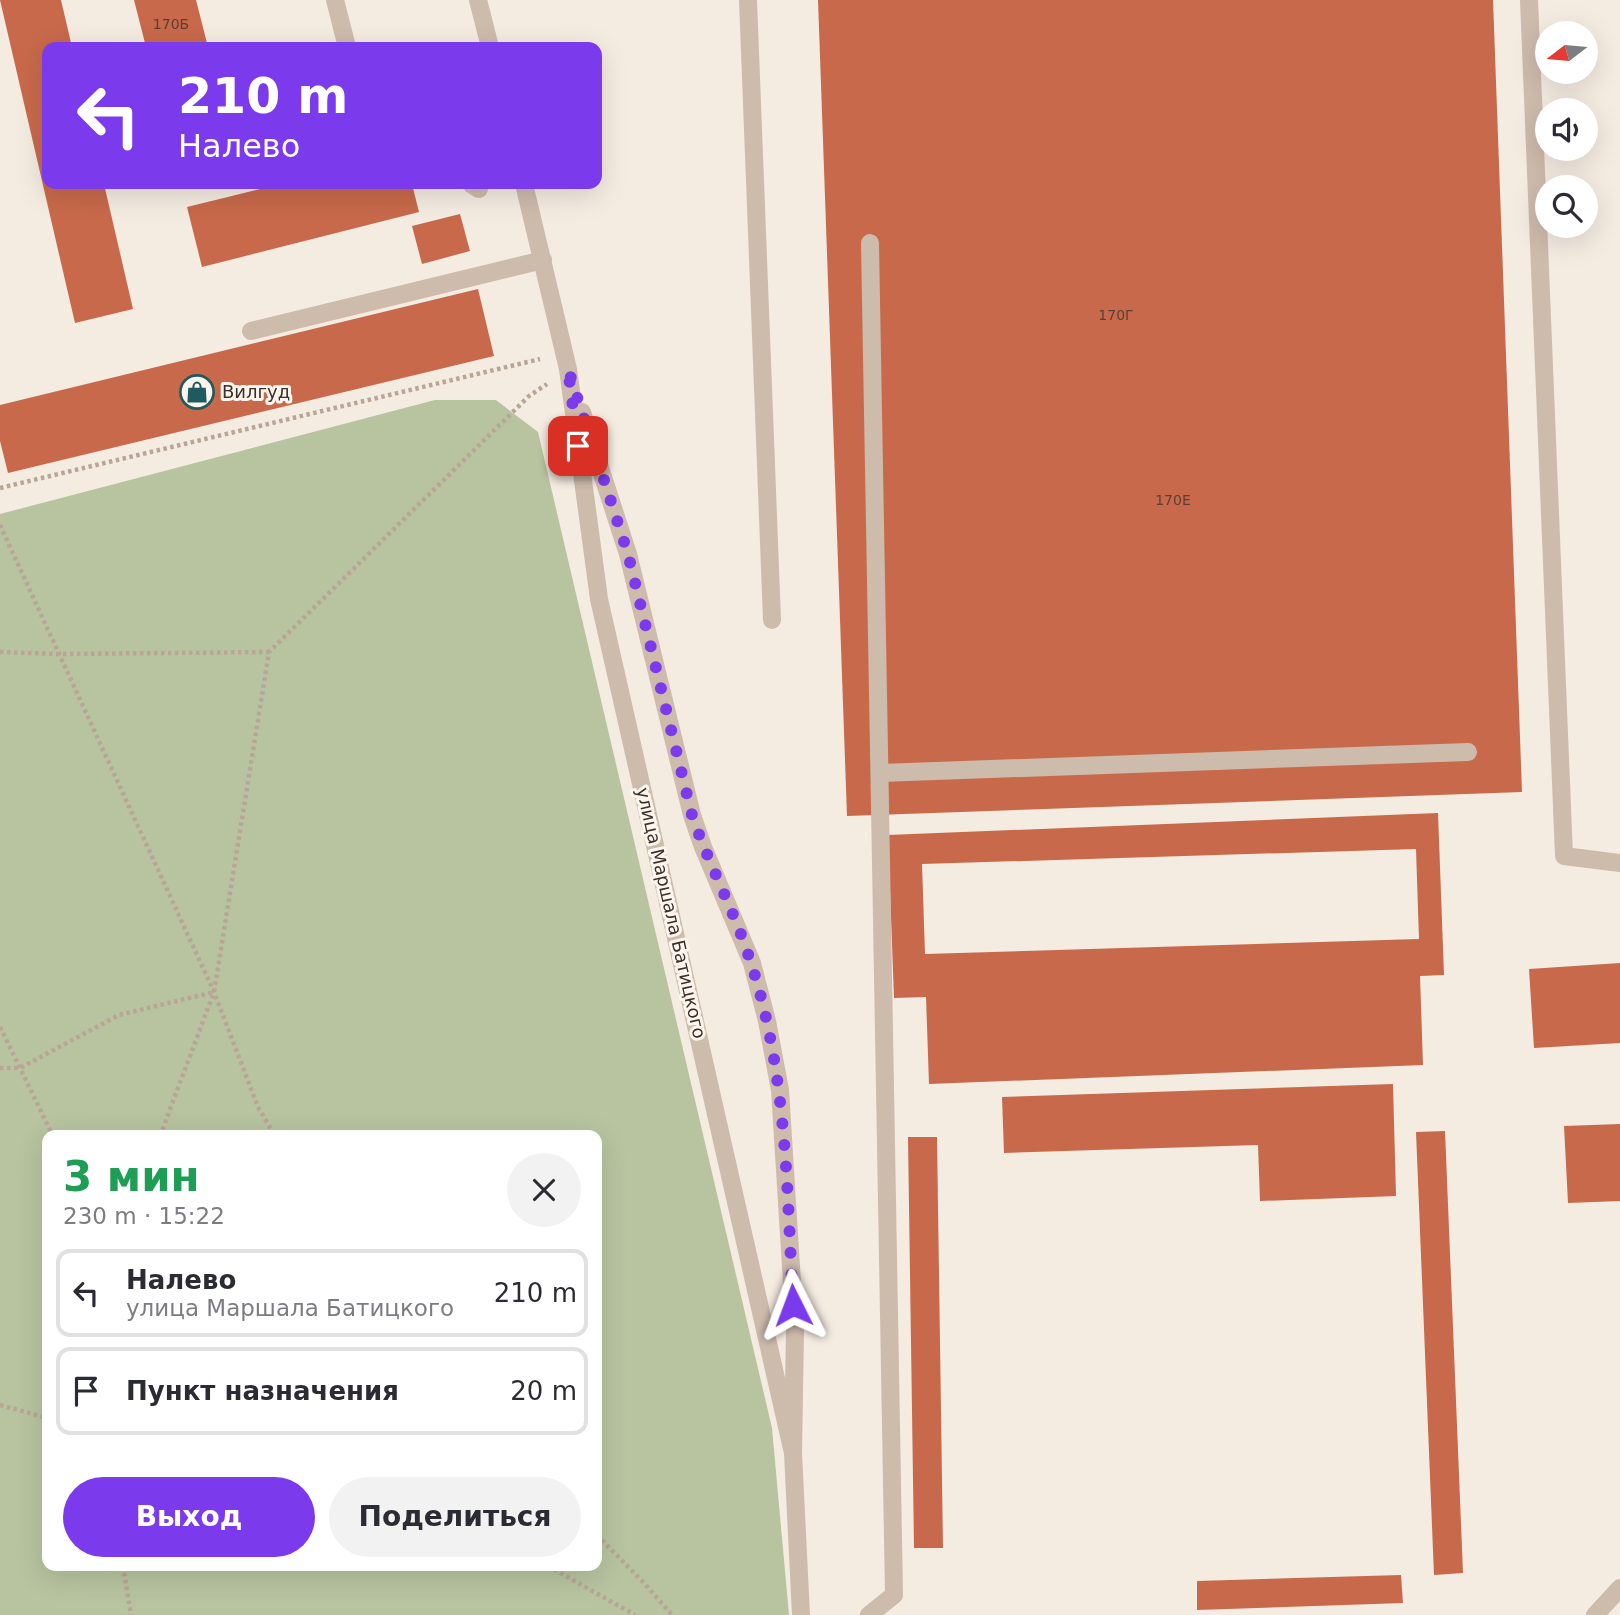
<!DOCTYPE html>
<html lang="ru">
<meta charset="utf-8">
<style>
:root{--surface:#fff;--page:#f2f2f3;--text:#2b2b33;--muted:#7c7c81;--line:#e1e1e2;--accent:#7c3aed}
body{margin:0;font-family:"DejaVu Sans",sans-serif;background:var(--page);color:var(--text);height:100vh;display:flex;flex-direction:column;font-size:26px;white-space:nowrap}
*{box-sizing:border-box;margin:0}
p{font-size:23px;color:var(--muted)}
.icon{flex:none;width:38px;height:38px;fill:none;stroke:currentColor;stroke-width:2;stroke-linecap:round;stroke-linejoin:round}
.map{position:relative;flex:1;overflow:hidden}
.details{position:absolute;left:42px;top:1130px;width:560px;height:441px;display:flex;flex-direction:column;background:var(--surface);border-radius:14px;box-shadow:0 7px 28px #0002}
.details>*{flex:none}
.banner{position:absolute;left:42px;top:42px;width:560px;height:147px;border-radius:14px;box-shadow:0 7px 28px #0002;background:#7c3aed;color:#fff;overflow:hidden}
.needle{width:46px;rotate:254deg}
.buttons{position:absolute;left:1535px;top:21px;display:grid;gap:14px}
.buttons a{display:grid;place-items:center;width:63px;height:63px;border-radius:50%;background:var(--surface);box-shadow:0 7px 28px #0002;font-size:35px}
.pin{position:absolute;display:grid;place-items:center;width:60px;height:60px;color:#fff;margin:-30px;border-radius:14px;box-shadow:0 4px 10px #0006}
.me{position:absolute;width:77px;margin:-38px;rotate:357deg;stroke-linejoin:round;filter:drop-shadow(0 0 5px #0008)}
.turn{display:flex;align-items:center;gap:24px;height:147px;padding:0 21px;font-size:32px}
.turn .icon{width:91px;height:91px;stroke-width:2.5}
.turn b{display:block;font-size:49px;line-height:60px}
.round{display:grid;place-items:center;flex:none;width:74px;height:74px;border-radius:37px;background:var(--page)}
.head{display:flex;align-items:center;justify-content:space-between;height:119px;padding:0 21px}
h1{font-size:42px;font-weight:700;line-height:52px;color:#1e9e55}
.cta{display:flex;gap:14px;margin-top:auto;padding:14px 21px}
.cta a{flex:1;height:80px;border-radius:42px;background:var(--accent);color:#fff;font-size:28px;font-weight:700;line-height:80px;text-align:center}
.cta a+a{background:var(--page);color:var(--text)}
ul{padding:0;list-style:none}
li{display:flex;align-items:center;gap:21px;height:88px;margin:0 14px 10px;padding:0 7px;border:4px solid var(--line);border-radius:14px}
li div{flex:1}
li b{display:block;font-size:26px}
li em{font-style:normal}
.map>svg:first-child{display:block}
</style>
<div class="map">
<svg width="1620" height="1615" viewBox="0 0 1620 1615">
<rect width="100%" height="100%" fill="#f4ebe1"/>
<path fill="#b8c4a0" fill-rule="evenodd" d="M435 400H496L538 432 772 1428 789 1615H0V514ZM47 1136H597V1566H47Z"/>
<path fill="#c8694b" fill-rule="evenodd" d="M0 0H61L72 47H47V184H104L133 309 75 323Z
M134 0H196L208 47H146Z
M818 0H1493L1522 792 847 816Z
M280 184H412L419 212 202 267 187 207Z
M460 214 470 251 422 264 412 226Z
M478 289 494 356 8 473 0 441V405Z
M1438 813 1444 975 1420 976 1423 1065 929 1084 926 997 894 998 888 835ZM1416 849 1419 939 925 954 922 864Z
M1620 963V1043L1534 1048 1529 969Z
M1393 1084 1396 1196 1260 1201 1258 1145 1004 1153 1002 1097Z
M1620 1124V1201L1568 1203 1564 1126Z
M1445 1131 1463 1573 1434 1575 1416 1132Z
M908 1137H937L943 1548H914Z
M1401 1575 1403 1603 1197 1610V1581Z"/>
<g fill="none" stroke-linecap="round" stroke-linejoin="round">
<path stroke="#b9a596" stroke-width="4.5" stroke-dasharray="3.5 3.5" stroke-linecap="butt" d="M0 488 540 359
M0 525 214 992 258 1107 275 1136
M0 652 59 654 269 652
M0 1027 53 1136
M0 1068H20L119 1015 214 992
M160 1136 214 992 269 652 529 396 547 384
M0 1405 47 1418
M597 1535 644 1583 672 1615
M123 1566 131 1615
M548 1566 635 1615"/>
<path stroke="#cdbbac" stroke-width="18" d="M335 0 347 47
M478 0 490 47
M748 0 772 620
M1529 0 1564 856 1620 863
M471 184 479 189
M524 184 568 369 599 599 793 1453
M251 331 543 260
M582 412 628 554 692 815 703 847 752 963 767 1021 780 1090 795 1331 793 1453 801 1615
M880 773 1468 752
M869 1615 894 1595 870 243
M1595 1615 1620 1588"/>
</g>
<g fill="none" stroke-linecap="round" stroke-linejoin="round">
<path stroke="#7c3aed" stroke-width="12" stroke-dasharray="0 21.6" d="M578 446 568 369 628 554 692 815C709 865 735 912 751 963 787 1073 787 1191 793 1305"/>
</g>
<defs>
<g id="shop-ring" transform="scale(1.75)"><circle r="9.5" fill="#fbf5ee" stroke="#1f5a5e" stroke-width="1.5"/><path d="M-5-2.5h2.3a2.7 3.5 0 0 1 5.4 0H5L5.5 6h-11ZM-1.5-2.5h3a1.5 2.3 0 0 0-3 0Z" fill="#1f5a5e"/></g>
</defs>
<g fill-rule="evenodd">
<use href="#shop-ring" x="197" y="392"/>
</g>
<g text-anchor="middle" stroke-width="6" stroke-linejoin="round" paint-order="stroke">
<g font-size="14" fill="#5e3e33">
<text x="171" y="29">170Б</text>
<text x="1116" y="320">170Г</text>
<text x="1173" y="505">170Е</text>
</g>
<g font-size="18" fill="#3b302b" stroke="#fbf5ee" text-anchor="start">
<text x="222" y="398">Вилгуд</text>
</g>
<g font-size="18" fill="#3b302b" stroke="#fbf5ee">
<text transform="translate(671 913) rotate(77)" y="6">улица Маршала Батицкого</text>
</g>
</g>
</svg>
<div class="buttons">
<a><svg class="needle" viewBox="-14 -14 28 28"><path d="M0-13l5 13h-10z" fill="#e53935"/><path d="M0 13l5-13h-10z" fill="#7c7c81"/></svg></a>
<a><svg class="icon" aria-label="sound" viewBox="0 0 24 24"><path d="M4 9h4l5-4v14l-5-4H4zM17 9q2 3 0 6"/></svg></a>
<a><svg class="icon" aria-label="search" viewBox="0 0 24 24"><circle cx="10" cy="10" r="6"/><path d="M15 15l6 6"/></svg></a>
</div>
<div class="pin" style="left:578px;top:446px;background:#d93025"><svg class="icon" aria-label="arrive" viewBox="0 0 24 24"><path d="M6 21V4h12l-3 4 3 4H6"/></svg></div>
<svg class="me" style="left:793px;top:1305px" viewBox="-20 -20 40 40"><path d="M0-17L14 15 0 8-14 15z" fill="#7c3aed" stroke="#fff" stroke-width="4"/></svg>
<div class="banner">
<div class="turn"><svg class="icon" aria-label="left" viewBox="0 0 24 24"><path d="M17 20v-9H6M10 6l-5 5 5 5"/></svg><div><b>210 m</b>Налево</div></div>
</div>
<section class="details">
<div class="head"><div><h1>3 мин</h1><p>230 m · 15:22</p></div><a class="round"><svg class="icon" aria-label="close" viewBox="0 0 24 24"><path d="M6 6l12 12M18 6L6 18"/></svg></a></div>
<ul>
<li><svg class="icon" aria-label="left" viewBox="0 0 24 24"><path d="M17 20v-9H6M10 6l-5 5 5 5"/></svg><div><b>Налево</b><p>улица Маршала Батицкого</p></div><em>210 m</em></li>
<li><svg class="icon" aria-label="arrive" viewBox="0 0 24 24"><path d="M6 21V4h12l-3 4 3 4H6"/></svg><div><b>Пункт назначения</b></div><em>20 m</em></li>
</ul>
<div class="cta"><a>Выход</a><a>Поделиться</a></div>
</section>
</div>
